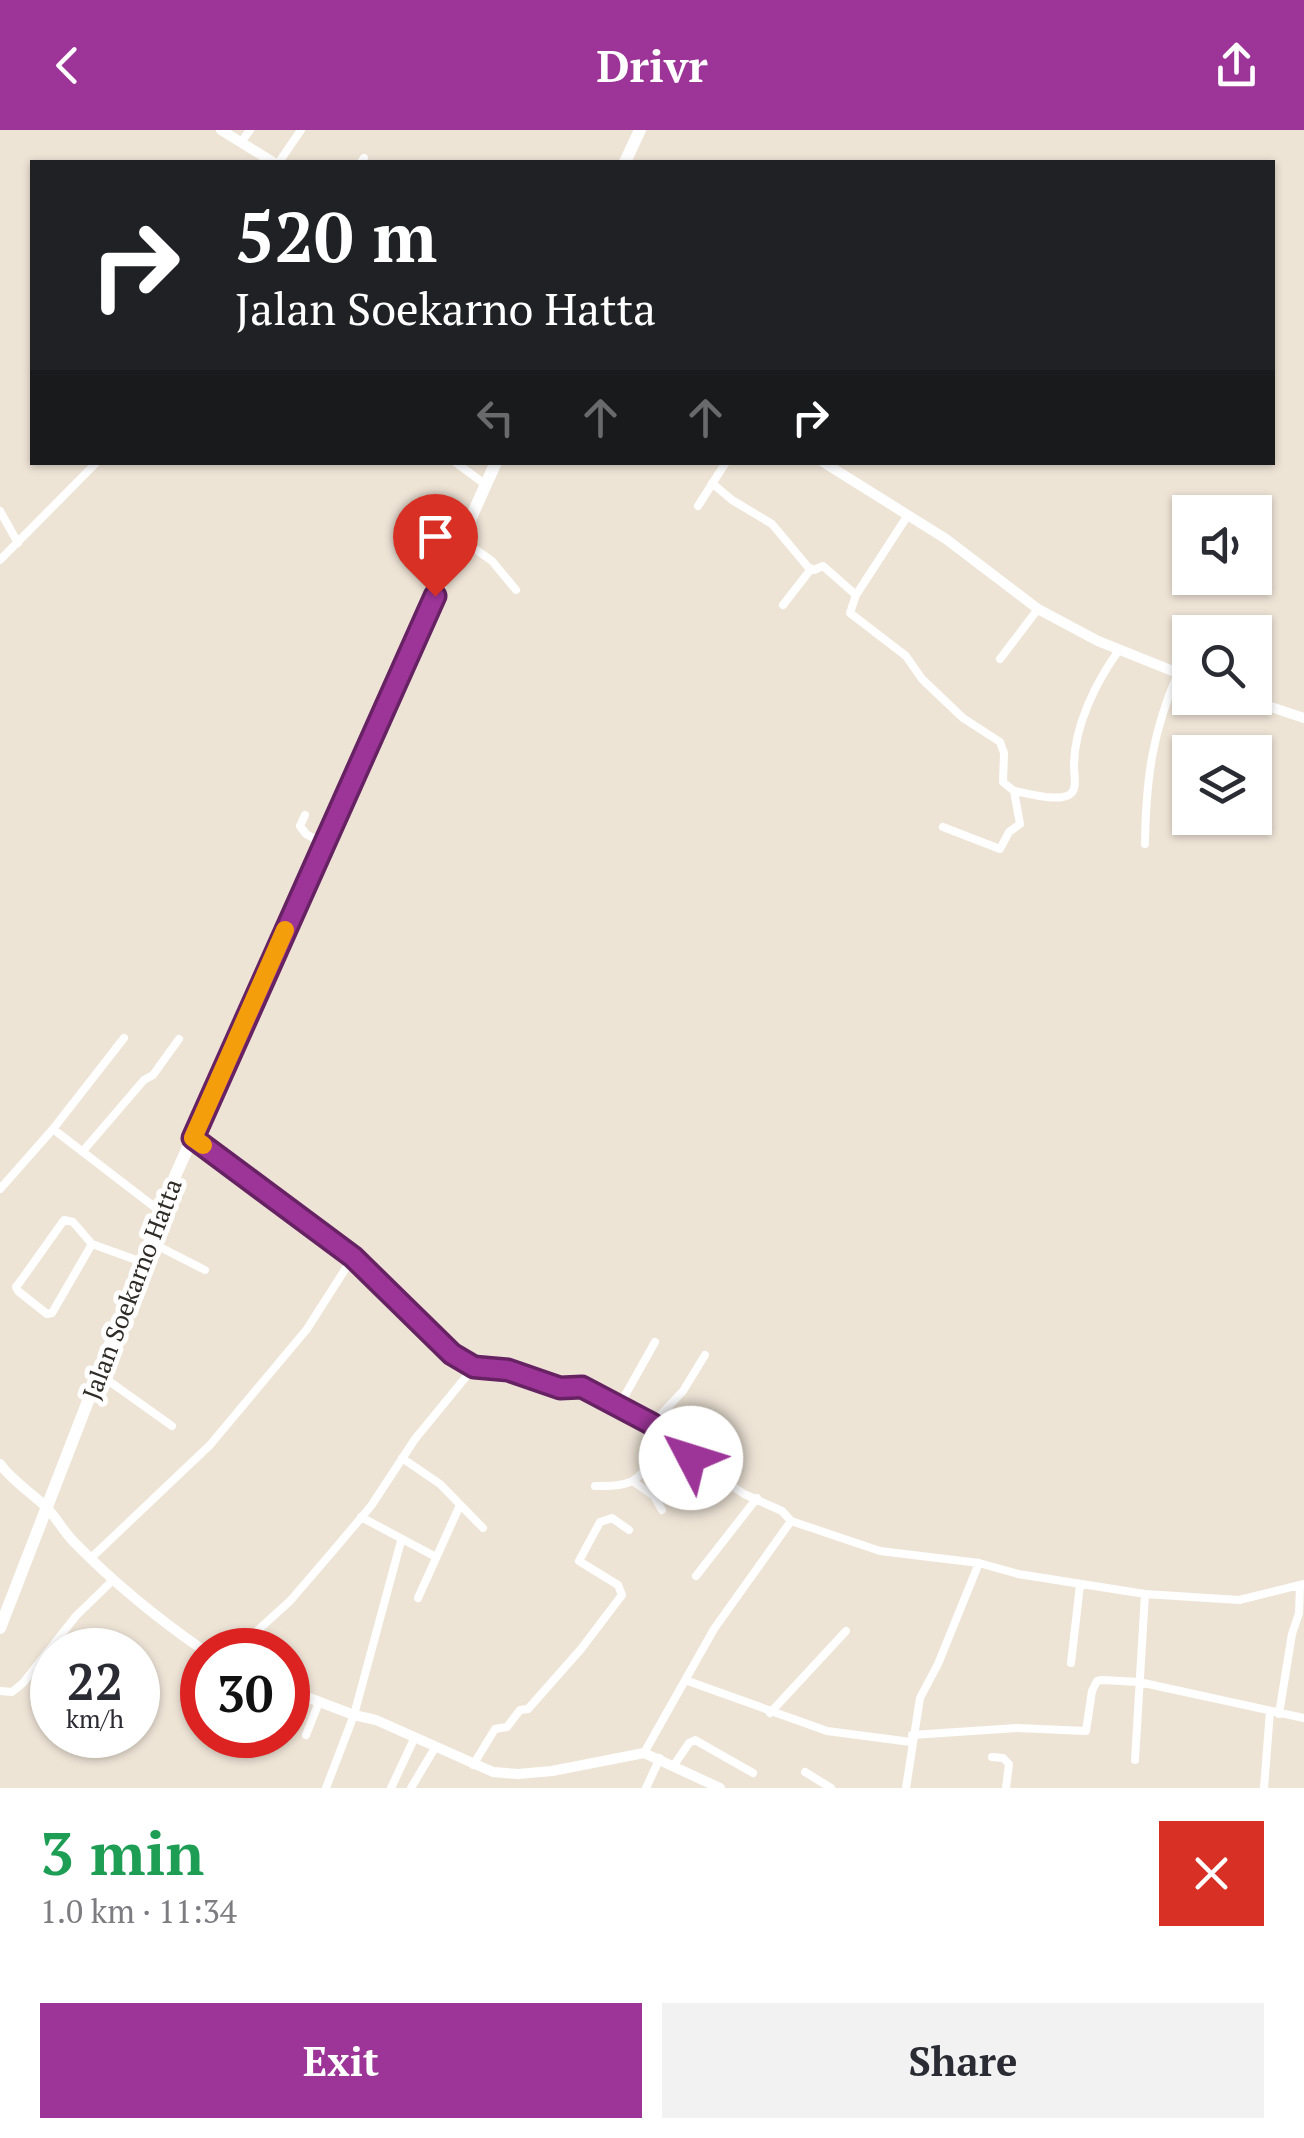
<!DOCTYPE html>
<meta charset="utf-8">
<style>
:root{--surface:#fff;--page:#f2f2f3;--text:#2b2b33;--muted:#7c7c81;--accent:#9d3598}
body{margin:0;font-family:"PT Serif",serif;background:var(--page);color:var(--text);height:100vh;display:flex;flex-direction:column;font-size:38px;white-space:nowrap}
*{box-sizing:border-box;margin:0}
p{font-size:32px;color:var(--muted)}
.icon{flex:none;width:55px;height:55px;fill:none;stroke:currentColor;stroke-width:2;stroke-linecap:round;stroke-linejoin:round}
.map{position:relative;height:1658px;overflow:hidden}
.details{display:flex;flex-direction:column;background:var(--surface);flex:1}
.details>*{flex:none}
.hud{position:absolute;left:30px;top:30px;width:1245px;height:305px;border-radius:0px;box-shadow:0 2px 8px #0004;background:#202124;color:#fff;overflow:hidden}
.buttons{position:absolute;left:1172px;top:365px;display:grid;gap:20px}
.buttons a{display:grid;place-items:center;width:100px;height:100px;border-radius:0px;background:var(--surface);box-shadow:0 2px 8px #0004;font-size:50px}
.speed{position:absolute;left:30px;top:1498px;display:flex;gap:20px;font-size:50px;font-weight:700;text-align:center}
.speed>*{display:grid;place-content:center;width:130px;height:130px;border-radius:50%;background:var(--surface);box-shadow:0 2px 8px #0004;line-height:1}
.speed small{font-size:25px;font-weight:400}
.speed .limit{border:15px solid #d22;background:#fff;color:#111}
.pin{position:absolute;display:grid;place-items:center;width:85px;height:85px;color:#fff;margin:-102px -42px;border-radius:50% 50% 50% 0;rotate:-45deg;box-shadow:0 0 10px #0007}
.pin .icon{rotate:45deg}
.me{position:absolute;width:110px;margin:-55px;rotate:310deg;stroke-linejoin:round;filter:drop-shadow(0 0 8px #0008)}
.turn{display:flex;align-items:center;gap:35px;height:210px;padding:0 40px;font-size:45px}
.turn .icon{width:130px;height:130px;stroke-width:2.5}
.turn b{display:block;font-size:70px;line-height:85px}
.lanes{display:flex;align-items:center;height:95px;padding:0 40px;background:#0003;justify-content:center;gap:50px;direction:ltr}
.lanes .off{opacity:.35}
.round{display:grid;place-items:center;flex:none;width:105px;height:105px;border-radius:0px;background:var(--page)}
.overview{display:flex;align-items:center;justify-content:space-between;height:170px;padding:0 40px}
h1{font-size:60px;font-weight:700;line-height:75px;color:#1e9e55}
.cta{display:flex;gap:20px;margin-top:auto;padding:20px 40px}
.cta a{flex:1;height:115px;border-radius:0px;background:var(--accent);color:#fff;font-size:40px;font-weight:700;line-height:115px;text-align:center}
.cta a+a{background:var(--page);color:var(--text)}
header{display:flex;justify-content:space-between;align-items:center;height:130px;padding:0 40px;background:var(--accent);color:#fff;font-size:45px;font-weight:700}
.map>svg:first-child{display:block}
</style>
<header><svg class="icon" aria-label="back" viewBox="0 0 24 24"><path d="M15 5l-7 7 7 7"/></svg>Drivr<svg class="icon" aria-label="share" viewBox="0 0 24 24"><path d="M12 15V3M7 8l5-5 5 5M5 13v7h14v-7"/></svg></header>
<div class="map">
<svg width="1304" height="1658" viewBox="0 0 1304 1658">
<rect width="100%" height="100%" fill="#eee4d6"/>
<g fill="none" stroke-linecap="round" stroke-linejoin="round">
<path stroke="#fff" stroke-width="8" d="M241 12 250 0
M279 32 301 0
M361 32 364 28
M455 332 486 355
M712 353 732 370 772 394 808 437 814 440 823 436 856 465
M698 376 726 332
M0 381 18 413
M908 385 856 465 850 483 906 526 922 549 963 588 1000 612 1004 623 1003 652 1014 661C1028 663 1056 672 1069 665 1078 660 1074 646 1074 636 1074 596 1096 552 1119 520
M461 409 492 431 516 460
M0 430 97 332
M783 475 811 439
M1000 529 1038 479
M305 685 300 696 306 704 322 713
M943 697 1000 719 1009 702 1020 694 1014 661
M1145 714C1146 649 1152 603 1178 543
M53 999 124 908
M193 1008 353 1127 452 1225 474 1237 508 1241 560 1258 583 1257 651 1295 664 1310 744 1364 782 1381 791 1391 880 1421 979 1433 1018 1444 1145 1464 1239 1470 1304 1454
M83 1021 144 950 153 945 179 909
M0 1059 53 999 161 1082
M150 1112 205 1140
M92 1114 52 1183 47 1184 18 1161 16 1157 22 1149 64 1090 73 1092 92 1114 142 1132
M99 1244 172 1296
M619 1276 655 1212
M651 1295 683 1261 705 1225
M402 1328 440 1354 483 1398
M634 1352 654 1366 662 1380
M595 1356C643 1357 638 1347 664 1310
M361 1387 436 1427
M91 1428 210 1315 307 1199 353 1127
M696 1446 757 1368
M418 1468 460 1375
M236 1520 290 1471 333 1421 371 1376 415 1309 474 1237
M1071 1533 1080 1455
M685 1550 827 1601 911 1612
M0 1561 12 1562 23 1553 76 1486 113 1450
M770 1583 846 1501
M1279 1584 1292 1504 1299 1483 1300 1455
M306 1605 319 1572
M912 1605 1017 1598 1086 1601 1092 1561 1097 1551 1102 1550 1139 1552 1304 1588
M644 1623 714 1499 791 1391
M992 1627 1003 1628 1009 1634 1006 1658
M1135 1630 1145 1464
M473 1635 495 1599 507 1597 520 1580 528 1579 581 1519 622 1465 618 1455 579 1431 600 1392 612 1388 629 1400
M674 1635 689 1613 695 1610 753 1643
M805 1642 831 1658
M326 1658 354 1585 401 1411
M391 1658 415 1607
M411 1658 436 1616
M646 1658 660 1628
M906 1658 920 1568 938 1534 979 1433
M1264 1658 1270 1581"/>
<path stroke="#fff" stroke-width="10" d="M221 0 273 32
M823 332 946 409 1038 479 1098 511 1190 548
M1244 568 1304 588
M0 1334C13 1352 31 1362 46 1377 57 1388 64 1403 76 1414 115 1454 157 1488 203 1520
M288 1560 354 1585 376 1590 493 1642 518 1644 552 1641 644 1623 720 1658"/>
<path stroke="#fff" stroke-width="12" d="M625 32 640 0
M0 1498 176 1044 496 332"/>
</g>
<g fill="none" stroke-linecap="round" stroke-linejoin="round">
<g stroke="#662263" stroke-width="25">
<path id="route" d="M435 466 193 1008 353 1127 452 1224 474 1237 508 1240 560 1258 582 1257 652 1294 664 1310 691 1328"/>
</g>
<use href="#route" stroke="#9d3598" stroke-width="18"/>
<path stroke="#f59e0b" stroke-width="18" d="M203 1015 193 1008 285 800"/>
</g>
<g text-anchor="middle" stroke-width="10" stroke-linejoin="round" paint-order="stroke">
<g font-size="25" fill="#2f2b26" stroke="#fff">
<text transform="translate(132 1159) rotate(-69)" y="9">Jalan Soekarno Hatta</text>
</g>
</g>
</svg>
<div class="buttons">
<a><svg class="icon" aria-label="sound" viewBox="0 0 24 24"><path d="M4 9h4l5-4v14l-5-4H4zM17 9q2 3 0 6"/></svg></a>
<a><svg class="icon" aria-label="search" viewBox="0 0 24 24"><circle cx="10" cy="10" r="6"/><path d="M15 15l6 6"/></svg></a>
<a><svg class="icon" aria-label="layers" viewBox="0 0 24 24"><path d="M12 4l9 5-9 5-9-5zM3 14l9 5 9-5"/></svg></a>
</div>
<div class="speed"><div>22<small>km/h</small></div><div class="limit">30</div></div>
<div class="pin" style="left:435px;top:466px;background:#d93025"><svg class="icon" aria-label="arrive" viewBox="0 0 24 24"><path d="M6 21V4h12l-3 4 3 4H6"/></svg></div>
<svg class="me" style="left:691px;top:1328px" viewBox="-20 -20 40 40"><circle r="19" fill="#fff"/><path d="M0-13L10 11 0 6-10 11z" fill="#9d3598"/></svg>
<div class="hud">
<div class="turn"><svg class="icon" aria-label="right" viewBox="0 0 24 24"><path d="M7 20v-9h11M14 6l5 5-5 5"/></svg><div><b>520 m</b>Jalan Soekarno Hatta</div></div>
<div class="lanes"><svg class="icon off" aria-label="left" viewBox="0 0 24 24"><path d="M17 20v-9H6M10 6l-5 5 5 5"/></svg><svg class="icon off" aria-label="ahead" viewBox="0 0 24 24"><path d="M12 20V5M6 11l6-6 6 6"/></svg><svg class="icon off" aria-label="ahead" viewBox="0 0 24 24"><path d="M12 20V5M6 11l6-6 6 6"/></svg><svg class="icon" aria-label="right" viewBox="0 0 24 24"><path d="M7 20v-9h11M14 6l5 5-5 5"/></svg></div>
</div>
</div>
<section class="details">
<div class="overview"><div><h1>3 min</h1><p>1.0 km · 11:34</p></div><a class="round" style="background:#d93025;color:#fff"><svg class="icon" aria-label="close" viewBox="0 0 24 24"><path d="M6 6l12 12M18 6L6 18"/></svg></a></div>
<div class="cta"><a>Exit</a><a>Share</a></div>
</section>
